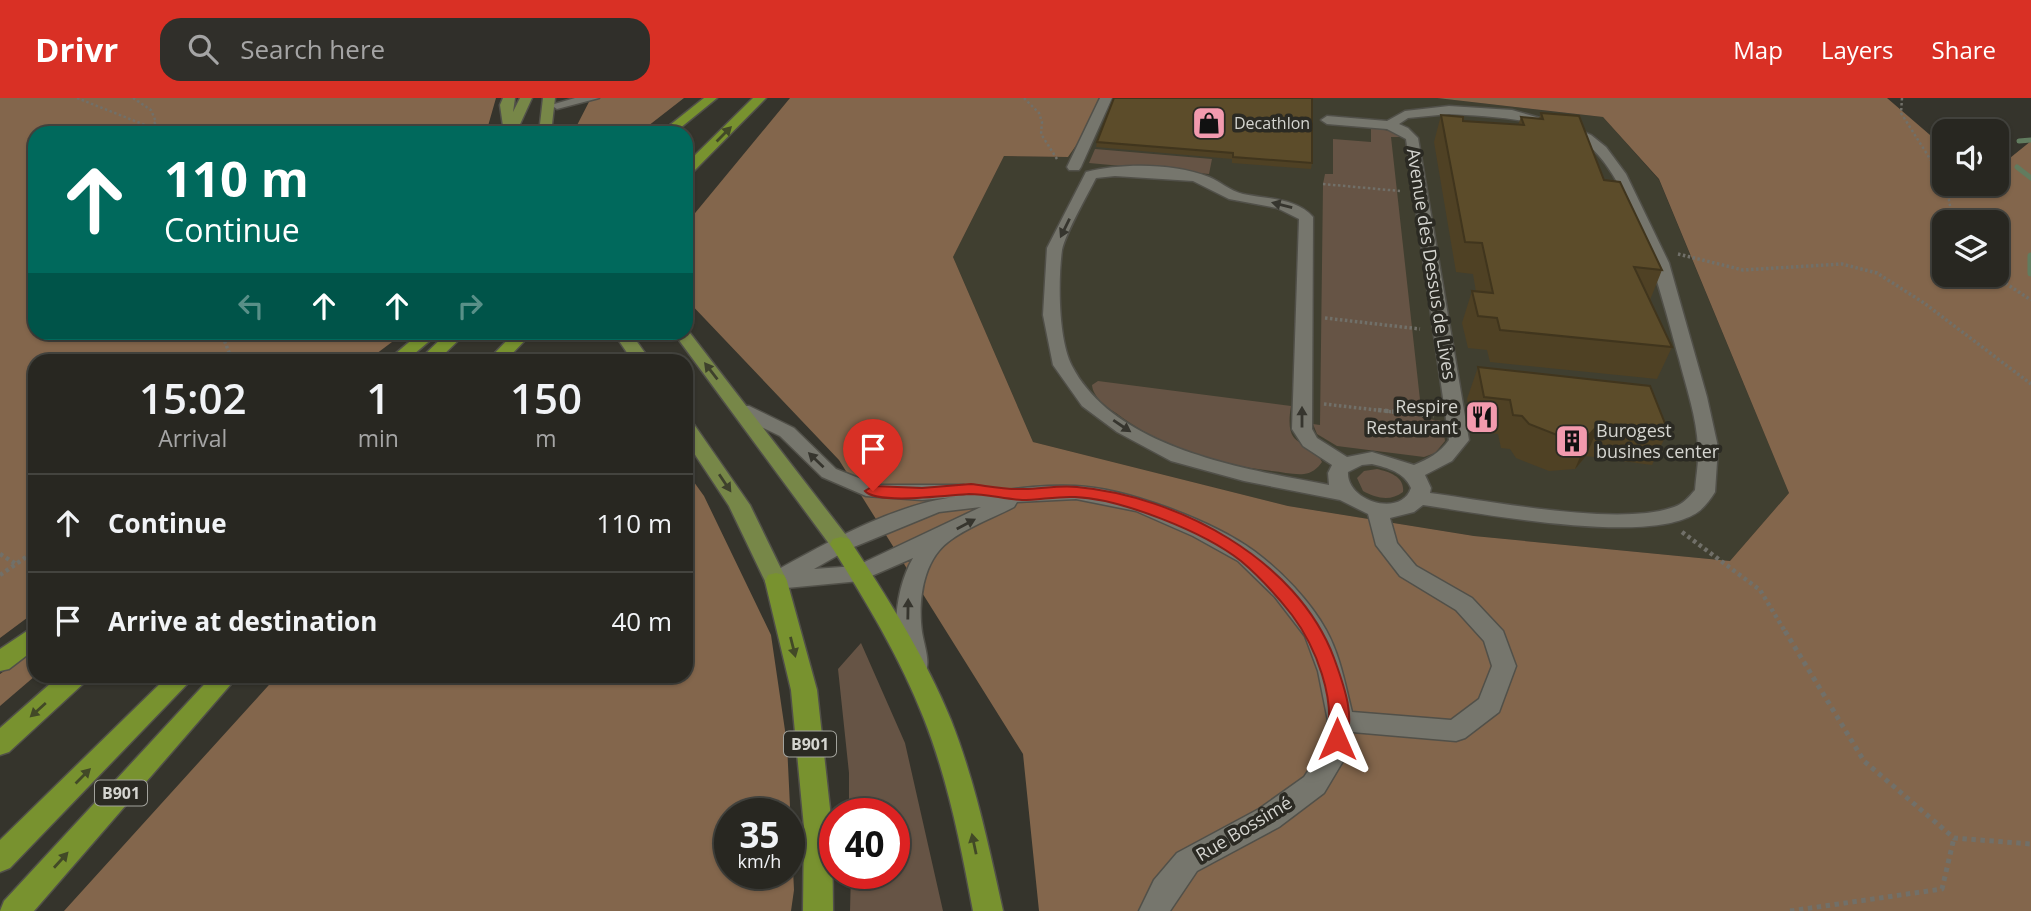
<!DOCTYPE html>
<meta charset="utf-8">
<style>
:root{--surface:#282721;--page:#302f2a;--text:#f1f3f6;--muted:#a5a5a5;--line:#44443f;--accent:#d93025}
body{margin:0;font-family:"Open Sans",sans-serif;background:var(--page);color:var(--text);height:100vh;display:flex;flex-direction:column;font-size:26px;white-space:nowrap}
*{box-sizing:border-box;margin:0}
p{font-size:23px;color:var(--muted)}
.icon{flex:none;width:38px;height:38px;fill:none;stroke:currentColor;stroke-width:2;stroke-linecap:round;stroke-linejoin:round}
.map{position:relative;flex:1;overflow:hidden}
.panel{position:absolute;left:28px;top:256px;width:665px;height:329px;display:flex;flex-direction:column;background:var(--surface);border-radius:21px;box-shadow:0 2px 5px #0004,0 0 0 2px var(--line)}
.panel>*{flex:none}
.top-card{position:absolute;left:28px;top:28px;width:665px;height:214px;border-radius:21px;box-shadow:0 2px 5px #0004,0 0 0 2px var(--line);background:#00695c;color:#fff;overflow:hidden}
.controls{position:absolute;left:1932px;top:21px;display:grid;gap:14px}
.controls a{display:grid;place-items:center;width:77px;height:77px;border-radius:14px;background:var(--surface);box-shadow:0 2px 5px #0004,0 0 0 2px var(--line);font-size:35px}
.speed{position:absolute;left:714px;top:700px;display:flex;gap:14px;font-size:35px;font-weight:700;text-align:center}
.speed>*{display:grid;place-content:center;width:91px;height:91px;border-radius:50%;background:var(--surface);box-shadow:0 2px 5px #0004,0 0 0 2px var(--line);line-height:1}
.speed small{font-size:18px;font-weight:400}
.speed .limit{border:10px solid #d22;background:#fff;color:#111}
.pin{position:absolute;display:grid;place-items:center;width:60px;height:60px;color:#fff;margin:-72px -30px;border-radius:50% 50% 50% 0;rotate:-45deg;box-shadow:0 0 7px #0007}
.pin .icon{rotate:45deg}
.me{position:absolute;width:77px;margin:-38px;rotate:0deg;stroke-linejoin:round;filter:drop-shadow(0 0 5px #0008)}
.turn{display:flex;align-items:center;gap:24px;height:147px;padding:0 21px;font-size:32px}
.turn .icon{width:91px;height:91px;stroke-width:2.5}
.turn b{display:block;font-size:49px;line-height:60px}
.lanes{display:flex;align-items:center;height:66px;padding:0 21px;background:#0003;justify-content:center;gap:35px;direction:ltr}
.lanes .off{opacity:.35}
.eta{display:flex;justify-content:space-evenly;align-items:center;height:119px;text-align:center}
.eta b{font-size:42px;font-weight:600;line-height:49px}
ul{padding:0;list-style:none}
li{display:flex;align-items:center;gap:21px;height:98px;padding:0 21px;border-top:2px solid var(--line)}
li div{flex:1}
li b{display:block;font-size:26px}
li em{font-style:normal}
header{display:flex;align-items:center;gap:42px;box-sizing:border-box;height:98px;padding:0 35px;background:var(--accent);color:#fff}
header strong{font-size:33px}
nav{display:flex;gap:38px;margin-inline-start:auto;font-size:24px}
.search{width:490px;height:63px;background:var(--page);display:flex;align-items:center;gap:18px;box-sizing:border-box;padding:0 24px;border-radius:21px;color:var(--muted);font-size:26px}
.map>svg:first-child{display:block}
</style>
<header>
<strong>Drivr</strong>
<div class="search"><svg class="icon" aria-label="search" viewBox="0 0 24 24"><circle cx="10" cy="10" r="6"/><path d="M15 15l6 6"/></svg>Search here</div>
<nav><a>Map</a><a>Layers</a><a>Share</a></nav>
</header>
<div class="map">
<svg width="2031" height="813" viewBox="0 0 2031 813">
<rect width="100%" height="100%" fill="#35342c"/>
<path fill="#403f30" d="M1109 0H1437L1603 19 1659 82 1789 395 1730 463 1474 438 1288 408 1033 344 953 159 1004 58 1068 59Z"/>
<path fill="#665445" d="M1371 29 1394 34 1403 39H1391L1422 320 1442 323 1445 343 1435 355 1424 359 1337 348 1317 336 1313 326 1320 327 1323 86 1325 76H1333V41L1371 44Z
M1095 51 1212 61 1209 76 1089 65Z
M1098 283 1291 308C1283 356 1310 337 1322 364 1317 371 1312 375 1304 376 1294 377 1282 374 1272 373 1216 366 1161 349 1116 315 1106 309 1093 299 1092 287Z
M1377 371C1390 374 1405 379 1403 394 1390 404 1376 400 1363 393L1357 380 1364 373Z
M861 545 905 645 943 813H850L851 775H894V716H849V675L838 571Z"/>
<path fill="#83664c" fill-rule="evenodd" d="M0 0H496L486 35H35V234L404 235 368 262H35V514L0 540Z
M591 0H684L639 35H573Z
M790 0H1109L1068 59 1004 58 953 159 1033 344 1288 408 1474 438 1730 463 1789 395 1659 81 1603 19 1437 0H1887L1944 49V86H1997V65L2005 64 2031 43V813H1039L1023 656 839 362 686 201V126ZM1944 124H1997V177H1944Z
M686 373 704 398 771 537 787 646 794 792 791 813H64L277 578H686ZM730 716H789V775H730Z
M35 552V578L0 608V576Z"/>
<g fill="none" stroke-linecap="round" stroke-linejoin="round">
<path stroke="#617c5f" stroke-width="5" d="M2019 43 2031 42
M2017 69 2031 80"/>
<path stroke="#617c5f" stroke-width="7" d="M2031 158V175"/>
<g stroke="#515049" stroke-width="3">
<path id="minor" d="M575 0H599L557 11 551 7Z
M1100 0H1112L1081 69 1079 72H1069L1067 69Z
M1449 8 1512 12 1575 30 1591 37 1606 49 1626 76 1669 165 1707 299 1718 349 1715 394C1710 402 1702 413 1693 417 1641 446 1485 416 1423 407L1414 414 1390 420 1397 445 1416 468 1472 500 1503 533 1516 568 1499 614 1465 640 1456 643 1352 634 1346 658 1324 695 1279 729 1197 773 1170 813H1139L1154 782 1177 755 1259 711 1304 679 1320 655 1328 623 1318 573 1305 538 1275 499 1238 463 1193 438 1136 413 1076 401 1017 404 1014 409C993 420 967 429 948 444 922 464 918 505 922 534 924 547 931 564 925 576L916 578 907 576C889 543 895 491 913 460L860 483 776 491 768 489 765 483 768 477C823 447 893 406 956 399L922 402 866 398 822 379 780 338 735 316 733 312 735 308H749L794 330 836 371 876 387H964L967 392 964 397 957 398C996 394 1036 386 1075 388 1126 390 1213 423 1254 453 1281 473 1310 503 1326 532 1340 557 1345 586 1352 614L1451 622 1479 601 1492 568 1484 543 1456 512 1400 478 1376 447 1368 416 1340 402 1244 383 1171 363 1117 334 1082 308 1053 267 1043 217 1047 150 1086 74C1122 65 1174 65 1209 79 1221 84 1230 93 1243 96 1266 101 1297 100 1313 119L1312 331 1317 340 1347 359 1372 354 1414 367C1428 361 1440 355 1449 342L1406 41 1387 31 1327 26 1321 22 1327 18 1387 23 1405 13ZM1449 16C1487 18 1552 21 1584 44 1633 78 1663 204 1679 261 1686 289 1697 320 1698 350 1699 364 1696 378 1695 392 1689 399 1683 406 1674 409 1620 429 1490 403 1430 395L1431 390 1425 377 1452 363 1469 342 1418 40 1408 30 1399 26 1408 20ZM1115 78 1193 83 1229 101 1277 110 1299 121 1292 331 1303 348 1332 367 1328 375 1329 387C1245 371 1115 351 1072 268 1058 241 1058 182 1062 152 1066 134 1087 98 1096 80ZM1372 366C1388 370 1404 374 1411 390 1401 420 1346 403 1348 374L1362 367ZM981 409 856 468 814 471 849 451 939 414Z"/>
</g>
<g stroke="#515049" stroke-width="3">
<path id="major" d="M503 0H515L513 14 520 0H532L516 35H504L500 7Z
M543 0H555L551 35H539Z
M686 230 849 441 852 446 849 451 841 453 833 451 673 234H686Z
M613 234H630L650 262H632Z
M686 323 693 325 750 407 787 483 784 489 776 491 768 489 765 483 729 408 686 343Z"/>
</g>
<g stroke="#515049" stroke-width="3">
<path id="highway" d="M704 0H717L674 35H660Z
M753 0H766L691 76 686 77V66Z
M421 234H440L407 262H388Z
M448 234H467L438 262H419Z
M515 234H533L506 262H488Z
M841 439 849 441C887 499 925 558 951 622 975 683 989 749 1003 813H973C961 748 948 682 924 621 900 559 865 502 830 446L833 441Z
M776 475 784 477 787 483 817 592 832 729 833 813H803L804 729 791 592 765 483 768 477Z
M35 530V551L9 571 0 573V551L27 533Z
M59 578H87L84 585 9 654 0 657V630Z
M168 578H195L10 770 0 774V742Z
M212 578H238L34 813H0L4 803Z"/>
</g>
<path stroke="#717069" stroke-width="2.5" stroke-dasharray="2.5 2.5" stroke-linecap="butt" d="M77 0 150 29
M133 0 151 12 156 24 150 29 160 35
M1024 0 1039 15 1042 24 1041 36 1057 61
M1902 0 1901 15 1944 83
M1323 86 1400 93
M1946 86 1953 124"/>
<path stroke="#717069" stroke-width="3.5" stroke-dasharray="2.5 2.5" stroke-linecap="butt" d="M1678 156 1743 172 1842 166 1877 175 1924 205 2031 286
M1993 177 2031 202
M1325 220 1420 231
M221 234 232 262
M1324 306 1394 314"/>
<path stroke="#717069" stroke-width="4.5" stroke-dasharray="3.5 3.5" stroke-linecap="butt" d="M1378 312 1434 318
M1682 434 1760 492 1786 535
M0 456 16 466
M0 477 35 453"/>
<path stroke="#717069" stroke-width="5" stroke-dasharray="4.5 4.5" stroke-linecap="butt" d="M1785 533 1864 663 1954 740 2031 746
M1790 813 1942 791 1954 740"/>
<use href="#minor" fill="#76766d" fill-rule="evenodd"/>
<use href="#major" fill="#778748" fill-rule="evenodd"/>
<use href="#highway" fill="#78922f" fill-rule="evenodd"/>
</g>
<path fill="#4f4124" d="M1114 0 1312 65 1311 71 1232 65V61L1096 49 1097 44Z
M1541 15 1604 82 1662 172 1650 202 1672 249 1657 281 1490 264 1487 252 1468 250 1462 225 1472 193 1476 194 1473 176 1456 174 1434 44 1441 17 1463 23 1518 27 1521 19 1539 21Z
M1478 269 1668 333 1652 367 1586 358 1575 371 1549 373 1516 360 1510 351 1501 350 1498 336 1473 333 1467 301Z"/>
<path fill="#40351d" d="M1600 325 1586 358 1575 371 1589 337Z"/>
<path fill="#5c4c2a" stroke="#40351d" stroke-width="2" d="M1114 0H1312V65L1233 59V55L1097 44Z
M1541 15 1579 18 1604 82 1620 84 1662 172 1634 169 1672 249 1500 232 1497 220 1478 218 1472 193 1493 195 1482 145 1465 144 1441 17 1463 19V23L1524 27 1521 19 1543 21Z
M1478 269 1650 288 1668 333 1600 325 1589 337 1562 339 1529 326 1522 318 1513 317 1510 302 1484 299Z"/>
<defs><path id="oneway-solid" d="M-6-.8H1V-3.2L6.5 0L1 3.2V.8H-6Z" transform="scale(1.75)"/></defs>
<g fill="#424927">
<use href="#oneway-solid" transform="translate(724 36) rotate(-45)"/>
<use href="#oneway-solid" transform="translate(793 549) rotate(76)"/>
<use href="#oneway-solid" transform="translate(38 612) rotate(138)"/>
<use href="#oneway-solid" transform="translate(83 678) rotate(-45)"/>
<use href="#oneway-solid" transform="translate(974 746) rotate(-102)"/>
<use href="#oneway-solid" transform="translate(61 762) rotate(-48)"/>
</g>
<g fill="#36352e">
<use href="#oneway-solid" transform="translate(1282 107) rotate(-166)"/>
<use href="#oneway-solid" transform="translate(1065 130) rotate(116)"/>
<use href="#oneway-solid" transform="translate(1302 319) rotate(-90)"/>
<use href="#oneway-solid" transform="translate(1122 328) rotate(34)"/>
<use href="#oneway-solid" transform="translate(816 362) rotate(-136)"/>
<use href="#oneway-solid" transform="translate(966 426) rotate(-28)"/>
<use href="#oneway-solid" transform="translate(908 511) rotate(-89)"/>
</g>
<g fill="#3e412c">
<use href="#oneway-solid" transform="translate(711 273) rotate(-128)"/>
<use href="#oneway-solid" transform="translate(725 385) rotate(56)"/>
</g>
<path fill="#d93025" stroke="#8d1f18" stroke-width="2" d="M971 386C988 388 1006 392 1024 391 1041 391 1059 387 1077 389 1177 398 1297 461 1334 560 1343 585 1357 621 1344 646L1337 649 1330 646 1327 641C1336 601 1316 549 1292 517 1277 498 1260 479 1241 463 1204 434 1122 401 1075 399 1057 398 1039 402 1022 402 1004 401 987 396 969 396 949 397 877 407 865 393L873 388 922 390Z"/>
<defs>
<g id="shop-square" transform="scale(1.75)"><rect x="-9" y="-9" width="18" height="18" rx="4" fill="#f29aae" stroke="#2b2a23"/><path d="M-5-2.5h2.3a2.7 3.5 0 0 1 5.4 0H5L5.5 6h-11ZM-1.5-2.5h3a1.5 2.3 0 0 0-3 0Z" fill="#111"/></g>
<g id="restaurant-square" transform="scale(1.75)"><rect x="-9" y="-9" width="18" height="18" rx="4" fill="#f29aae" stroke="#2b2a23"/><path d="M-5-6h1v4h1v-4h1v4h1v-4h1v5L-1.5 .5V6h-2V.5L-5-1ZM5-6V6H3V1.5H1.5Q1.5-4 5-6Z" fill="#111"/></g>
<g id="building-square" transform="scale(1.75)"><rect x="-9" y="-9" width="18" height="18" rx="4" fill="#f29aae" stroke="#2b2a23"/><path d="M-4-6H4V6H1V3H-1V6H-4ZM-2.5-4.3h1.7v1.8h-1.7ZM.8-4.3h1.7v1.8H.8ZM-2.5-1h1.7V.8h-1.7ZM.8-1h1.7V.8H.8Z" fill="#111"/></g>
</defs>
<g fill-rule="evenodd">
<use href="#shop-square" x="1209" y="25"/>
<use href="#restaurant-square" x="1482" y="319"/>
<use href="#building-square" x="1572" y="343"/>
</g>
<g text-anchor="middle" stroke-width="7" stroke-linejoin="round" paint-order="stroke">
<g font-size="16" fill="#d5d5d0" stroke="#2b2a23" text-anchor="start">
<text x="1234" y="31">Decathlon</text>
</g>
<g fill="#2b2a23" stroke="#a2a29c" stroke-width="2">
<rect x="784" y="633.5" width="52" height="25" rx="5"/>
<rect x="95" y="682.5" width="52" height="25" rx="5"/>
</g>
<g font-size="16" font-weight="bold" fill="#d5d5d0">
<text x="810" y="652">B901</text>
<text x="121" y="701">B901</text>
</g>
<g font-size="18" fill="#d5d5d0" stroke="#2b2a23">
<text transform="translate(1431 166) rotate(81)" y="6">Avenue des Dessus de Lives</text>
<text transform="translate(1244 731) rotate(-31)" y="6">Rue Bossimé</text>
</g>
<g font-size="18" fill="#d5d5d0" stroke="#2b2a23" text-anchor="end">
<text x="1458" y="315">Respire<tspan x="1458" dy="21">Restaurant</tspan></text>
<text x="1596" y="339" text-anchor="start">Burogest<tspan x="1596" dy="21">busines center</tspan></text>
</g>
</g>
</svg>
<div class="controls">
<a><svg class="icon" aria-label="sound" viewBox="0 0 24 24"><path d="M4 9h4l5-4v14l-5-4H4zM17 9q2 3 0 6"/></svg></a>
<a><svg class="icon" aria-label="layers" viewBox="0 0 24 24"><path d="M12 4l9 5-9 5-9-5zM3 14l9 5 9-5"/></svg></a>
</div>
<div class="speed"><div>35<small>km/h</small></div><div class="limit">40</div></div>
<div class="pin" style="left:873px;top:393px;background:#d93025"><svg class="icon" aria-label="arrive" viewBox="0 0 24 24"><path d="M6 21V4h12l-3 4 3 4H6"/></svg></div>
<svg class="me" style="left:1337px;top:641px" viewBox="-20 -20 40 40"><path d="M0-17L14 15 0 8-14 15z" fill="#d93025" stroke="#fff" stroke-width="4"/></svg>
<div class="top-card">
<div class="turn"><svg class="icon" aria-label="ahead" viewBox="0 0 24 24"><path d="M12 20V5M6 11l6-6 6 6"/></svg><div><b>110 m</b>Continue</div></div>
<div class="lanes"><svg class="icon off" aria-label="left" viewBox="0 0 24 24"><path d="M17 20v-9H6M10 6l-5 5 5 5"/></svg><svg class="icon" aria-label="ahead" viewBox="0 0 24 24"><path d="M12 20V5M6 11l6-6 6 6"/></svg><svg class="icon" aria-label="ahead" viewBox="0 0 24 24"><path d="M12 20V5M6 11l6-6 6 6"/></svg><svg class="icon off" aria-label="right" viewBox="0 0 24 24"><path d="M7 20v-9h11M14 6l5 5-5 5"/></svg></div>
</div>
<section class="panel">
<div class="eta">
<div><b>15:02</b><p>Arrival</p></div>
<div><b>1</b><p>min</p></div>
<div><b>150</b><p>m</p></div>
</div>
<ul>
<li><svg class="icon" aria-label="ahead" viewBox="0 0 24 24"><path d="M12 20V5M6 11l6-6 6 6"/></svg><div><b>Continue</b></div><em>110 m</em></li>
<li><svg class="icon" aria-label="arrive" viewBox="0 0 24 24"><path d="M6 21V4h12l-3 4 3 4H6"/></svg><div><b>Arrive at destination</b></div><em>40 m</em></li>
</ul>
</section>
</div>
